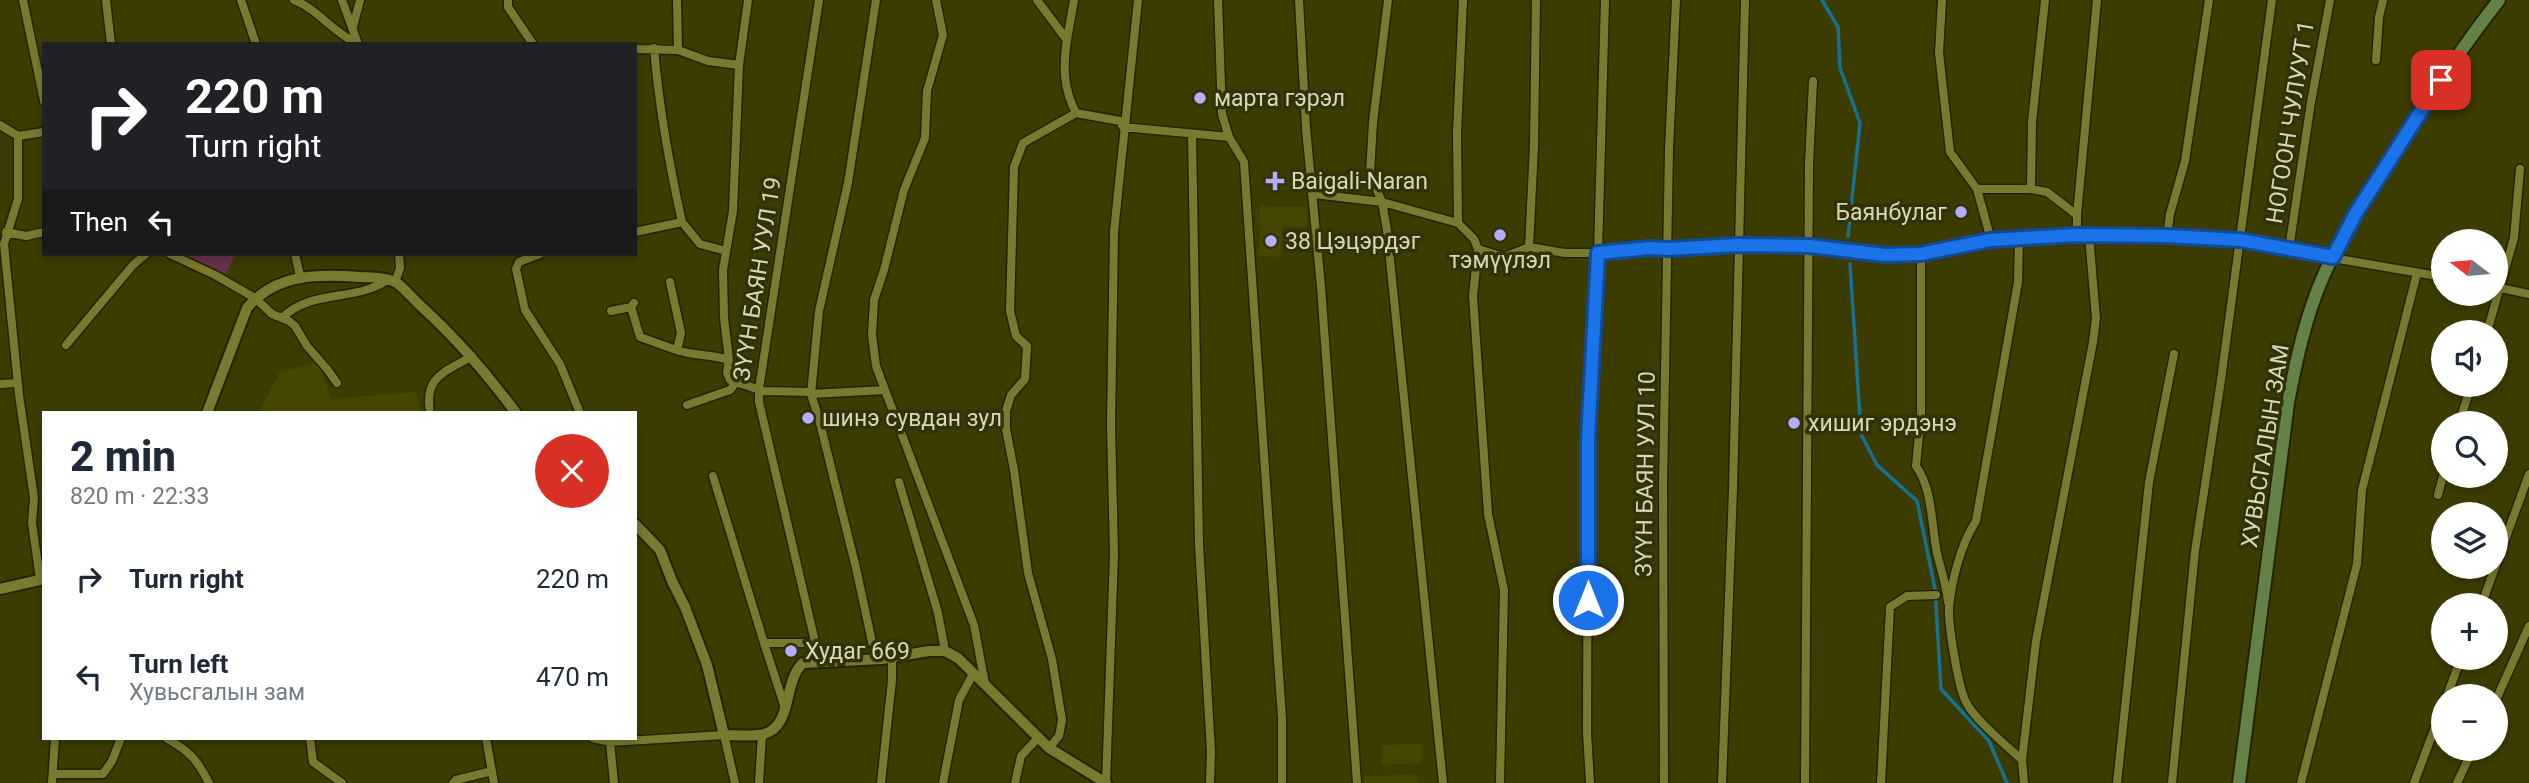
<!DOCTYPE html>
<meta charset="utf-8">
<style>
:root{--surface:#fff;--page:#f2f2f3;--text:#1f2937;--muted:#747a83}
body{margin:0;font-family:Roboto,sans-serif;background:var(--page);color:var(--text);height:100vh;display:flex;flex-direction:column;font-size:26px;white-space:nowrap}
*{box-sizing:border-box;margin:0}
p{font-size:23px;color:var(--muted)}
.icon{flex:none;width:38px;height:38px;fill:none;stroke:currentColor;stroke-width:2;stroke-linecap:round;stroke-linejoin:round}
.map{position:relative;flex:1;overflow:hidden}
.drawer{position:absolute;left:42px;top:411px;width:595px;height:329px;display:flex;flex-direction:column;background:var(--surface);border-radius:0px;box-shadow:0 4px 10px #0003}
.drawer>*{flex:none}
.top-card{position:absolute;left:42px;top:42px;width:595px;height:214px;border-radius:0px;box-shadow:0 4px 10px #0003;background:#202124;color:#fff;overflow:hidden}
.needle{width:46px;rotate:286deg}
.fabs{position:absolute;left:2431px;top:229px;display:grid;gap:14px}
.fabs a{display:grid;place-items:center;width:77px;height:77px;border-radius:50%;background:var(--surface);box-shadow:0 4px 10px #0003;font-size:35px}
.pin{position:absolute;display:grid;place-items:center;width:60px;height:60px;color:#fff;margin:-30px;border-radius:14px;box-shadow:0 4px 10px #0006}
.me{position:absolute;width:77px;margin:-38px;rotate:0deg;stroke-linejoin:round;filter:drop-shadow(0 0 5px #0008)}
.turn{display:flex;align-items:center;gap:24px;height:147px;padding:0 28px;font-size:32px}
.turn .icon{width:91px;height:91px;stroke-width:2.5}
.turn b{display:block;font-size:49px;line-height:60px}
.then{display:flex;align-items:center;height:66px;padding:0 28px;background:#0003;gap:14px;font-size:26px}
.round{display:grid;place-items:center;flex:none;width:74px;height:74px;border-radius:37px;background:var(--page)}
.head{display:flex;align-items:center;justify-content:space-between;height:119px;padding:0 28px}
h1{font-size:42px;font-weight:800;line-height:52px}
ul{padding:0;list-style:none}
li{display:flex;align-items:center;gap:21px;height:98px;padding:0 28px}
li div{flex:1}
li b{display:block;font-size:26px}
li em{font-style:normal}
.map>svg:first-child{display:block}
</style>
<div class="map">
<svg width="2529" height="783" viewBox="0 0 2529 783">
<rect width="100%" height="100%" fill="#3d3c00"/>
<path fill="#464600" d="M1260 206 1307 207V227L1282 226 1281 257 1259 256Z
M314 363 322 370 331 399 416 392 421 413H259L279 373Z
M1421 744V763L1382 765V745Z
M1416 774 1417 783H1365L1364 777Z"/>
<path fill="#69304d" d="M183 254H235L226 274Z"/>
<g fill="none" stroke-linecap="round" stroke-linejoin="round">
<path stroke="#157295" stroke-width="3.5" d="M1822 0 1838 27 1840 68 1860 123 1848 236
M1850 264 1861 434 1877 465 1917 501 1935 589 1941 689 1989 741 2007 783"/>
<g stroke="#232300" stroke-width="11">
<path id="minor" d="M23 0 44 101
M106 0 111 44
M241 0 256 44
M294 0C319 10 333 33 357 43
M342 0 358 44
M508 0V7L533 44
M677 0 678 50
M748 0 739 65 733 211 723 270 724 318 729 360 727 373 730 380 763 391 811 392
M819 0 759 389V402L820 663
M876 0 848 183 819 311 811 394 819 419 856 568 872 642 882 659
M936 0 943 35 927 91 925 138 904 190 884 270 874 300 872 335 876 366 885 390 974 625 985 684
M1037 0 1067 40C1063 66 1063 88 1076 113L1120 121 1123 127 1229 137
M1218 0 1222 114 1229 137 1244 162 1282 718V783
M1299 0 1306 128 1321 287 1357 783
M1388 0 1373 122 1370 173 1382 202 1387 230 1443 783
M1942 0 1939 53 1950 152 1977 189 1991 240
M353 27 360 0
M1067 40 1074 0
M654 48C659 107 669 164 682 222
M635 49 678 50 708 61 739 65
M2376 60 2379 17 2383 0
M0 125 18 136V199L4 244 19 395 34 498 32 523 40 579
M1192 134 1199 544 1211 752 1210 783
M18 136 44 132
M1977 189H2031L2047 192 2077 215V235L2167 236 2265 243 2310 254 2443 277
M2031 189 2032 122 2045 0
M1314 194 1382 202 1458 223 1474 239 1478 249 1504 257 1529 247 1565 253H1598L1650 248 1668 249 1738 245 1809 246 1885 255 1921 254 1991 240 2077 235
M2077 215 2097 0
M1458 223 1457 133 1463 0
M6 232 26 236 44 232
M635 232 682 222 700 244 726 251
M2167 236 2170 214 2185 161 2209 0
M2019 237 2018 282 1976 521C1961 544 1952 579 1949 607 1948 624 1958 687 1966 702 1974 719 2007 746 2022 760
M1529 247 1534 146 1536 0
M1478 249 1473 296 1488 514 1504 590 1500 783
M2289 249 2311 102 2330 0
M170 254 215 275 255 298 272 314 289 321 295 326 307 346 327 369 337 383
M295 254 300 276
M540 254 519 262 516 269 525 310 560 364 580 413
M1921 254V414L1916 466C1933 490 1931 524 1937 553 1941 570 1946 584 1948 602
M395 282 400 268 399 254
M670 282 681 333 677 350C694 356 711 354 729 360
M2496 287 2529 294
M634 303 631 307 640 337 679 351
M611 311 631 307
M282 318C310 289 356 302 387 280
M2487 332 2514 238 2520 169
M66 345 133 265 146 254
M0 384 17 383
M811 394 885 390
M687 405 730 390 736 382
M430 413C424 376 444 373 472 356
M2459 424 2471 385
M713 476 764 643H816
M899 482 938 613 945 651
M2438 495 2443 476
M2481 606 2529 474
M764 643 785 708
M2447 696 2461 658
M2496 700 2529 626
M166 738C189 751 197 759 209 783
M310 738 313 762 342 783
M486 738 494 783
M593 738 610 742 724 735 735 783
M610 742 614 783
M1049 748 1059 736 1062 720 1052 659 1028 573 1014 470 1006 429V411L1011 395 1025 379 1027 346 1016 336 1010 311 1014 167 1023 143 1076 113
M53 774H103L112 761 121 738
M52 783 55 738
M453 783 456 780 492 771
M759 783 762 735
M881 783 892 680V658
M943 783 959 700 973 674
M1015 783 1021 756 1038 738
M1106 783 1114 554 1111 425 1114 232 1138 0
M1590 783 1587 732 1588 438 1598 253 1605 0
M1664 783 1663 485 1669 149 1676 0
M1722 783 1733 489 1745 0
M1805 783 1809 164 1813 81
M1881 783 1890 607 1907 596 1936 595
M2024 783 2022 760 2036 641 2093 342 2096 318 2089 236
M2117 783 2149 482 2174 354
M2172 783 2195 551 2221 380 2272 0
M2301 783 2357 564 2362 490 2417 273
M2414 783 2443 706
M2457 783 2473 749"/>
</g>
<g stroke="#232300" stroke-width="14">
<path id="tertiary" d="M207 413 247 308C276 273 319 274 360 277 370 277 388 278 397 283 406 290 415 301 424 309 459 341 488 375 516 413
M635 524 660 550 672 581 685 607 707 665 724 735C736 735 752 737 764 734 793 726 783 681 803 663L882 659 929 651H945L958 658 1049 748 1106 783
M0 589 44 579"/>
</g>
<g stroke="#232300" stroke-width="16">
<path id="secondary" d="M2239 783 2288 403C2296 361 2305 319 2322 279 2340 237 2365 197 2390 158 2424 104 2459 51 2499 0"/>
</g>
<use href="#minor" stroke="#79792f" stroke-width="8"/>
<use href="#tertiary" stroke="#79792f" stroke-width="10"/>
<use href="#secondary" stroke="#638346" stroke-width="12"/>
</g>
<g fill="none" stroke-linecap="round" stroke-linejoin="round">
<g stroke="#114b97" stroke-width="18">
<path id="route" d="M1588 600V439L1598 253 1650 248 1668 249 1738 245 1809 246 1885 255 1921 254 1990 240 2077 235 2167 236 2240 240 2333 257 2356 213 2441 80"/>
</g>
<use href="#route" stroke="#1a73e8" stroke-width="12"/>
</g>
<g fill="#b6acf8" stroke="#323209" stroke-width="2.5">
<circle cx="1200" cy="98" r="7"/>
<path d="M1271.5 170.5h7v7h7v7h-7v7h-7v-7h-7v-7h7z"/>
<circle cx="1961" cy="212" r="7"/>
<circle cx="1500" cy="235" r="7"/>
<circle cx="1271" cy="241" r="7"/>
<circle cx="808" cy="418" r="7"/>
<circle cx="1794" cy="423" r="7"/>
<circle cx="791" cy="651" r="7"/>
</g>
<g text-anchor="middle" stroke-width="7" stroke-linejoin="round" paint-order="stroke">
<g font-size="23" fill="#d7d9b5" stroke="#323209" text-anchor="start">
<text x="1214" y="106">марта гэрэл</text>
<text x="1291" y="189">Baigali-Naran</text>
<text x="1947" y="220" text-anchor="end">Баянбулаг</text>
<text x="1285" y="249">38 Цэцэрдэг</text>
<text x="1500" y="268" text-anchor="middle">тэмүүлэл</text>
<text x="822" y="426">шинэ сувдан зул</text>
<text x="1808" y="431">хишиг эрдэнэ</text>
<text x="805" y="659">Худаг 669</text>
</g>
<g font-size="23" fill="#d7d9b5" stroke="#323209">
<text transform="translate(2290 122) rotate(-81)" y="8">НОГООН ЧУЛУУТ 1</text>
<text transform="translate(757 279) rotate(-81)" y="8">ЗҮҮН БАЯН УУЛ 19</text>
<text transform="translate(2265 446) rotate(-81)" y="8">ХУВЬСГАЛЫН ЗАМ</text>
<text transform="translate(1645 474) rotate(-89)" y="8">ЗҮҮН БАЯН УУЛ 10</text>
</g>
</g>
</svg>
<div class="fabs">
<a><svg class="needle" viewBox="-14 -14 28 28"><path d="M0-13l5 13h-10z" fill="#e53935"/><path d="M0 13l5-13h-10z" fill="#747a83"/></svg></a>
<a><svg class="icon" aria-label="sound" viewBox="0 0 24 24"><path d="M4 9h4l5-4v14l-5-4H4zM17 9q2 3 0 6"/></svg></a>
<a><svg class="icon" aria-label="search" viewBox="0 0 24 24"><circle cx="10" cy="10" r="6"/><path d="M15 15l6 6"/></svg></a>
<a><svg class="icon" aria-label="layers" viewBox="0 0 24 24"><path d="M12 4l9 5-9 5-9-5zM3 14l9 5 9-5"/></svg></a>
<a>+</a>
<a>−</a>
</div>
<div class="pin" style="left:2441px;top:80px;background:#d93025"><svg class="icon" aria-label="arrive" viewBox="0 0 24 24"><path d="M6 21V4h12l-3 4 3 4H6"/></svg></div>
<svg class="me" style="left:1588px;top:600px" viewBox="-20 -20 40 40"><circle r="17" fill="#1a73e8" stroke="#fff" stroke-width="3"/><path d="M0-11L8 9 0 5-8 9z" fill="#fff"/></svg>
<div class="top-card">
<div class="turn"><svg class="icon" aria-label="right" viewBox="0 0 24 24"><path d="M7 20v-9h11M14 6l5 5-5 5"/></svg><div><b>220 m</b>Turn right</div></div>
<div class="then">Then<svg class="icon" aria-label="left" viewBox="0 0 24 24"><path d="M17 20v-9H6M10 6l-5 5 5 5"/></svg></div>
</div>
<section class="drawer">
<div class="head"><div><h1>2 min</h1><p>820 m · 22:33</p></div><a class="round" style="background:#d93025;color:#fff"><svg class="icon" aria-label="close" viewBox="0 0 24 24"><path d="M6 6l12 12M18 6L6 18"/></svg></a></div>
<ul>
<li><svg class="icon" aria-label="right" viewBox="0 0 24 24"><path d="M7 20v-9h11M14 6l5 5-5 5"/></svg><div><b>Turn right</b></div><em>220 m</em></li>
<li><svg class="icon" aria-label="left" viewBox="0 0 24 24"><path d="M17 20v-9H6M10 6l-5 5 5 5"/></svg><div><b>Turn left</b><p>Хувьсгалын зам</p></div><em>470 m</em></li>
</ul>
</section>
</div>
